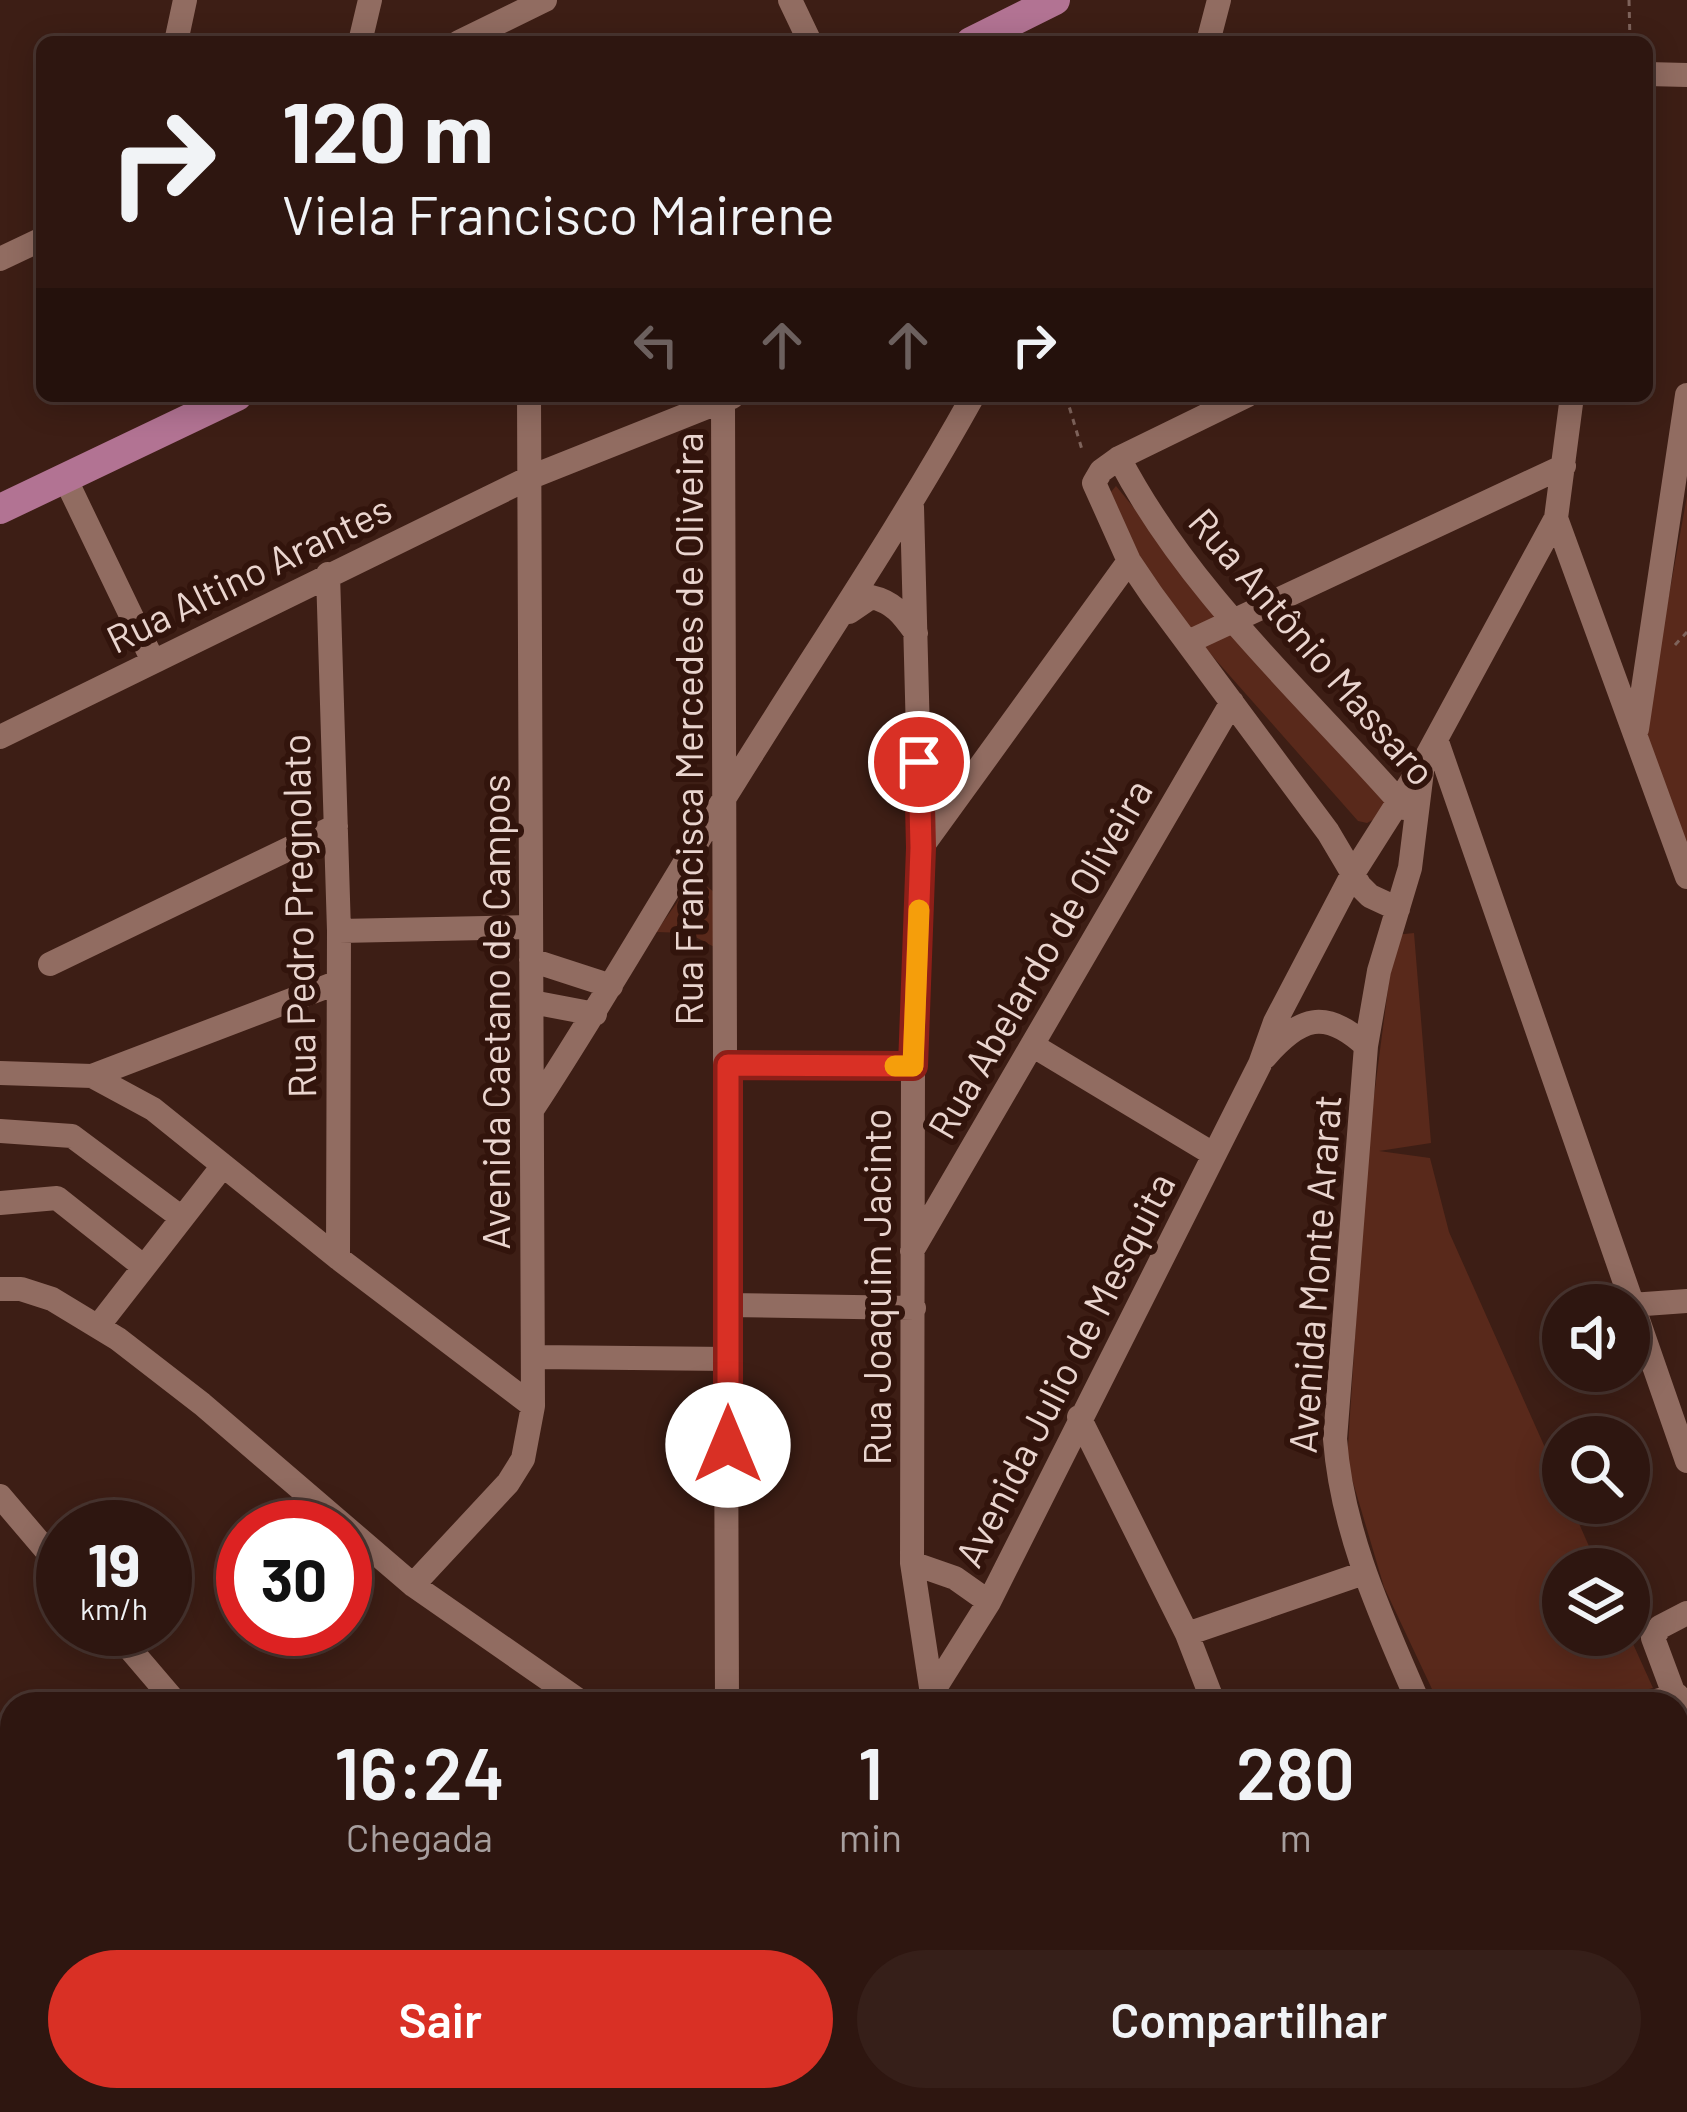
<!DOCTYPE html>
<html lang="pt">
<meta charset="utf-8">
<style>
:root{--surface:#2e1610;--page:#361f19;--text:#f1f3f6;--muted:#a79f9f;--line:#493530;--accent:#d93025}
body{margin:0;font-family:Barlow,sans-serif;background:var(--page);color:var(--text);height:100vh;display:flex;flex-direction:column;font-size:45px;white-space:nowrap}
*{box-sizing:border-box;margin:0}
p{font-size:39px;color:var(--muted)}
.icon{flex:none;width:66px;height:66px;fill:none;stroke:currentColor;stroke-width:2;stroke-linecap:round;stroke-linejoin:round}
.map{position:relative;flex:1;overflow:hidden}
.panel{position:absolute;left:0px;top:1692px;width:1689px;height:420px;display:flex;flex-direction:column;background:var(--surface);border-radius:36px 36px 0 0;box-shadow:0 6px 30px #0003,0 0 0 3px var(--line)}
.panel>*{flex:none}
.guide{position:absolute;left:36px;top:36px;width:1617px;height:366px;border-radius:18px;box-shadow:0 6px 30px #0003,0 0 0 3px var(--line);background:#2e1610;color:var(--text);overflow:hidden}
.buttons{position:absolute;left:1542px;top:1284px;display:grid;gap:24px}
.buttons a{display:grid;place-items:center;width:108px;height:108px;border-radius:50%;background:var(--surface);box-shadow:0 6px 30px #0003,0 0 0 3px var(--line);font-size:60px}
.speed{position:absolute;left:36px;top:1500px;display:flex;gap:24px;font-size:60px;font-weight:700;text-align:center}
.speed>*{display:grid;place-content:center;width:156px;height:156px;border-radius:50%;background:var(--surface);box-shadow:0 6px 30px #0003,0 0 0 3px var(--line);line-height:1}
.speed small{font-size:30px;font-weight:400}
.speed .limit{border:18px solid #d22;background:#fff;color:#111}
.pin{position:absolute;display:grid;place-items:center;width:102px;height:102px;color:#fff;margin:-51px;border:6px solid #fff;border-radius:50%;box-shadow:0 3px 12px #0007}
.me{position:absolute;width:132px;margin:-66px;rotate:0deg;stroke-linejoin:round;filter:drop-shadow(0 0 9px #0008)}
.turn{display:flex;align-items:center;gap:42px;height:252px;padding:0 48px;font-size:54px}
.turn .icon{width:156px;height:156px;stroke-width:2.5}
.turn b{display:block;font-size:84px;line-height:102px}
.lanes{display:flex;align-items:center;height:114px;padding:0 48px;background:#0003;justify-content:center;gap:60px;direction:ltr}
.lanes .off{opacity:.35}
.eta{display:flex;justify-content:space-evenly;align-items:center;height:204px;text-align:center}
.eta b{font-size:72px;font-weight:600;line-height:84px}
.cta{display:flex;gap:24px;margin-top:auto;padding:24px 48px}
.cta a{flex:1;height:138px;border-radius:72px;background:var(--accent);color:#fff;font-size:48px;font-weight:600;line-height:138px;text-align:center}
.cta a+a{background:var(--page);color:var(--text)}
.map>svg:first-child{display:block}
</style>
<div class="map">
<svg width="1687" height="2112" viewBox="0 0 1687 2112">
<rect width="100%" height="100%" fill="#3d1e15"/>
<path fill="#59291b" d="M1116 486 1220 613 1387 794 1380 816 1367 823 1358 821 1192 633 1135 555 1110 493Z
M1687 496V845L1644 733Z
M695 877 714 892 718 949 688 933 656 932Z
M1414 933 1431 1143 1379 1151 1430 1158 1449 1232 1563 1488V1503H1570L1599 1569H1563V1635H1629L1653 1688 1598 1704H1439L1384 1587 1347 1462 1367 1150 1395 935Z"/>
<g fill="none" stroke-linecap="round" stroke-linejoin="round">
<path stroke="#7e635b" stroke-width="3" stroke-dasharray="6 6" stroke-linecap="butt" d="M1629 0 1630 42
M1066 396 1083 453
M1675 645 1687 632"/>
<path stroke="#916c61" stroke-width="24" d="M790 0 810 42
M176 42 185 0
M360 42 370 0
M459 42 545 0
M1208 42 1219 0
M1647 74 1687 75
M0 259 42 239
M1246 396 1119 458 1101 471 1094 483 1129 561 1152 595 1328 832 1360 886 1370 896 1398 909
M723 401 727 1704
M1119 458C1190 594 1305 694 1405 808
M65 478 153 661
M912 507 921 848 913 1066 912 1563 932 1694
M1556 518 1687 877
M328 574 339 931 338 1258
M849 612 871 597C894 602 903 615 916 633
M1188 642 1564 466
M1637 729 1687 395
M0 737 531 477 732 397
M1436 739 1687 1461
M921 848 1129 561
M339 931 530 927
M531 960 611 986
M50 964 336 826
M532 1002 595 1014
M1032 1045 1213 1154
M1265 1057C1300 1017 1325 1008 1366 1046
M727 1065 913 1066
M0 1073 92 1076 153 1109 338 1258 533 1406
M92 1076 336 983
M534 1107C601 1005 662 898 727 794 809 661 897 533 973 396
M0 1131 72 1136 182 1218
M0 1203 57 1198 144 1267
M912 1251 1232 702
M0 1289H21L52 1299 118 1339 202 1404 413 1585 584 1704
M728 1305 914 1308
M1631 1305 1687 1301
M99 1325 222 1167
M535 1357 729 1359
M1079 1417 1187 1634 1214 1704
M0 1496 63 1570
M912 1563 955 1578 989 1602
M413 1585 508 1483 523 1459 533 1406 529 396
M1687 1613 1660 1627 1653 1638 1687 1729
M113 1629 177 1704
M1187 1634 1364 1573
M925 1704 989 1602 1260 1064 1275 1022 1352 875 1423 763 1556 518 1572 396
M1419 1704C1382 1618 1342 1533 1335 1439L1366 1046 1379 971 1410 868 1423 763
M1646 1704 1677 1695
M0 1786 12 1801
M1677 1988 1687 1986
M1677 2040 1687 2033
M0 2064 12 2078
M30 2100 39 2112
M260 2100 270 2112
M509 2100 519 2112
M926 2100 929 2112
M1619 2100 1628 2112
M1176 2112 1225 2100
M1574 2112 1593 2100"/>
<path stroke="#b27393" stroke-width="30" d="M971 42 1055 0
M0 509 237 396"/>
</g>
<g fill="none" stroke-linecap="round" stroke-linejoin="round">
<g stroke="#8d1f18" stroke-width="30">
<path id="route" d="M728 1445V1065L913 1066 921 848 919 762"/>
</g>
<use href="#route" stroke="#d93025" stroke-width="21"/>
<path stroke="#f59e0b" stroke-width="21" d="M895 1066H913L919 910"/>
</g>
<g text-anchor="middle" stroke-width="12" stroke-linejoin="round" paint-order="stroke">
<g font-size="39" fill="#ead5cf" stroke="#32140c">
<text transform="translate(249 574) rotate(-26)" y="14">Rua Altino Arantes</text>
<text transform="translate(1312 647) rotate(49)" y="14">Rua Antônio Massaro</text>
<text transform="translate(689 729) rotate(-90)" y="14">Rua Francisca Mercedes de Oliveira</text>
<text transform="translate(299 916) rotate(-91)" y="14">Rua Pedro Pregnolato</text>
<text transform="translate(1040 959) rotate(-60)" y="14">Rua Abelardo de Oliveira</text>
<text transform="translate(496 1012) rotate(-90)" y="14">Avenida Caetano de Campos</text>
<text transform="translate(1315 1274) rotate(-86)" y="14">Avenida Monte Ararat</text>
<text transform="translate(877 1287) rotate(-90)" y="14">Rua Joaquim Jacinto</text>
<text transform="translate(1065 1370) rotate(-63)" y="14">Avenida Julio de Mesquita</text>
</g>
</g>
</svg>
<div class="buttons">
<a><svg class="icon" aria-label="sound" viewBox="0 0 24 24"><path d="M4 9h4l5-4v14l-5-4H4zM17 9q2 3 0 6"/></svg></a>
<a><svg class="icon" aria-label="search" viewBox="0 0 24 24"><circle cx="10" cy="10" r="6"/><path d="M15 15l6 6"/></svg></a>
<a><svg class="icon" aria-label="layers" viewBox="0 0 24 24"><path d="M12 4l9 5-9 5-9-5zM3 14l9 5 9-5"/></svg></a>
</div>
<div class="speed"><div>19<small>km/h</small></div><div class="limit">30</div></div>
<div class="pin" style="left:919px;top:762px;background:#d93025"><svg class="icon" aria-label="arrive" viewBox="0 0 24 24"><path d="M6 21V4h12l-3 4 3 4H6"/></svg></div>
<svg class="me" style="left:728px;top:1445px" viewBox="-20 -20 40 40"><circle r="19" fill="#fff"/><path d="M0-13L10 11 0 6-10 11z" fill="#d93025"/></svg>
<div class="guide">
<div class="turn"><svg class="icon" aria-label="right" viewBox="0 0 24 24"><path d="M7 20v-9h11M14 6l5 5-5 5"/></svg><div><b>120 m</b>Viela Francisco Mairene</div></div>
<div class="lanes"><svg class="icon off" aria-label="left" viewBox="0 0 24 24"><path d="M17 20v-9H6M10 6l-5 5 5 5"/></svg><svg class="icon off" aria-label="ahead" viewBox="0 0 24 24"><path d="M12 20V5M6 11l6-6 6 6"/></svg><svg class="icon off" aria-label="ahead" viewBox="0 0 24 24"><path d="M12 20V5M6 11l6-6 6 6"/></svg><svg class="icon" aria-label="right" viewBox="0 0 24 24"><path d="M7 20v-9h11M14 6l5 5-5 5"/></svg></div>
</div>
<section class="panel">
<div class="eta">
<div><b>16:24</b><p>Chegada</p></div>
<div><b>1</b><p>min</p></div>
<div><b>280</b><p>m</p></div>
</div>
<div class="cta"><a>Sair</a><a>Compartilhar</a></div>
</section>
</div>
